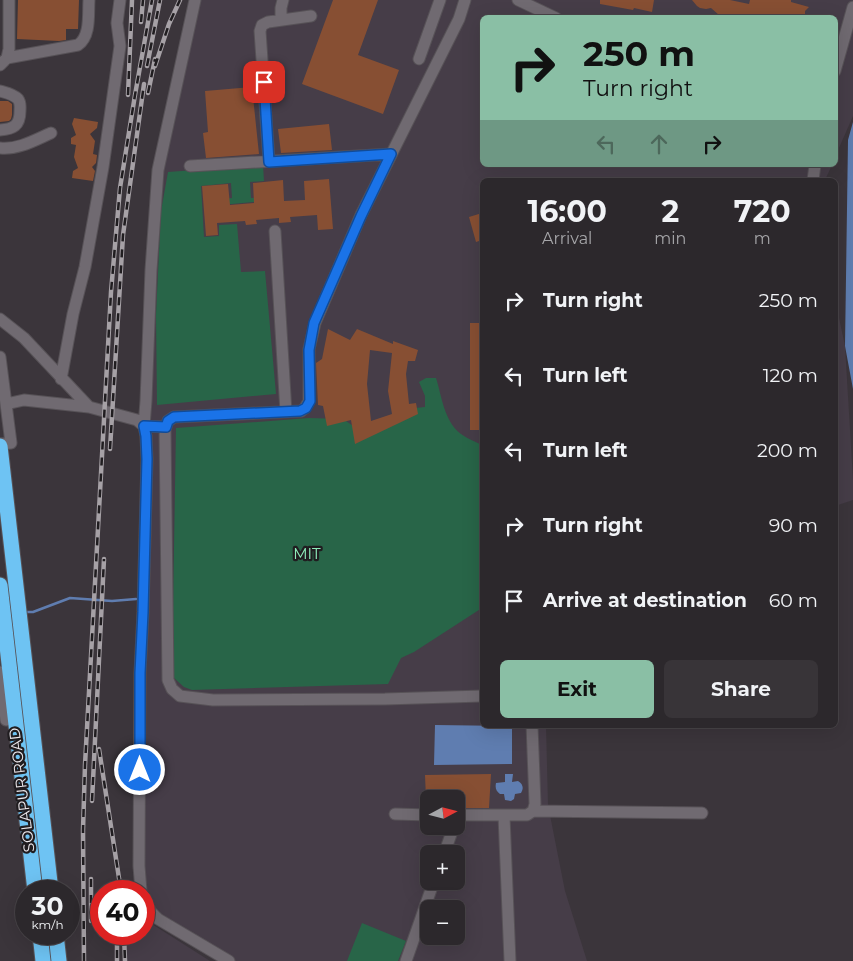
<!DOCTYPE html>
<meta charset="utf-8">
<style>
:root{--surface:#2c282c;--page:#383438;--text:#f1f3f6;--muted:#a6a6a9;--line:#484448;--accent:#8abfa5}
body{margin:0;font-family:Montserrat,sans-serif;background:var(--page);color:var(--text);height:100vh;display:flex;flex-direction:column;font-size:19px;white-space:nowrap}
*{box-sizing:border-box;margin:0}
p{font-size:16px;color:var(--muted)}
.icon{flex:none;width:28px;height:28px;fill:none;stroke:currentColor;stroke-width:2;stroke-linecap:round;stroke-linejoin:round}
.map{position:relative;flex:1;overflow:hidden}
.side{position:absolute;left:480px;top:178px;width:358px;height:550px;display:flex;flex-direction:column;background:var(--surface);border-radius:8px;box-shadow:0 5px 20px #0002,0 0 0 1px var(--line)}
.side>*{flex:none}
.banner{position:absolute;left:480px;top:15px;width:358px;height:152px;border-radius:8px;box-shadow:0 5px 20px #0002,0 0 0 1px var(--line);background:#8abfa5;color:#111;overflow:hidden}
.needle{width:32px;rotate:83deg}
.buttons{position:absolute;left:420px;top:790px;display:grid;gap:10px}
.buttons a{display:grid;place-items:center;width:45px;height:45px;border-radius:8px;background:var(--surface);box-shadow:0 5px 20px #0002,0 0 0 1px var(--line);font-size:25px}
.speed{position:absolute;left:15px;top:880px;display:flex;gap:10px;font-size:25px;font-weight:700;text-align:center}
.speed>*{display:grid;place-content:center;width:65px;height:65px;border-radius:50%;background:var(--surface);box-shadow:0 5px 20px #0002,0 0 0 1px var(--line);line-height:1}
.speed small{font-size:12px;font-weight:400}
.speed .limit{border:8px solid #d22;background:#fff;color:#111}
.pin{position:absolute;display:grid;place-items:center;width:42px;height:42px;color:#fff;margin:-21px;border-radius:10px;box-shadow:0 2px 8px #0006}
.me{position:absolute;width:55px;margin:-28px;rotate:0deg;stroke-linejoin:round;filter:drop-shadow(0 0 4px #0008)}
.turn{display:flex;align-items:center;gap:18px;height:105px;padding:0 20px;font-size:22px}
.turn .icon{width:65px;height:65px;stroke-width:2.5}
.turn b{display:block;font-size:35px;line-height:42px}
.lanes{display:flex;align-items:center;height:48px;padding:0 20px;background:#0003;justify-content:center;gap:25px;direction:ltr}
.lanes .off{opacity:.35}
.eta{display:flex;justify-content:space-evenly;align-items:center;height:85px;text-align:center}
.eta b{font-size:30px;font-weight:700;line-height:35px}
.cta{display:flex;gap:10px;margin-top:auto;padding:10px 20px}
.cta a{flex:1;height:58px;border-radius:8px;background:var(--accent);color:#111;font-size:20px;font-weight:700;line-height:58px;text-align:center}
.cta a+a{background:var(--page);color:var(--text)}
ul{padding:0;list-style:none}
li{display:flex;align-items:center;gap:15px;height:75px;padding:0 20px}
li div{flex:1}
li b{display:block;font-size:19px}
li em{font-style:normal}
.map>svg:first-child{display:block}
</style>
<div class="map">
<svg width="853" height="961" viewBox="0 0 853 961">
<rect width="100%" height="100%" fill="#3b353b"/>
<path fill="#463d48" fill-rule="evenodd" d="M200 0H853V116L835 157V18H482V165H832L825 180H482V725H546L548 805 565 891 587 961H229L158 919 144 901 140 673 158 170ZM429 799H456V826H429ZM429 854H456V881H429ZM429 909H456V936H429Z
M835 299 845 346 853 480V500L835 506Z
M144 919 210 961H126L125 934H144Z"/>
<path fill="#286548" d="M263 165 264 181 250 182 251 198 265 197V201L221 205V199L232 198 231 183 201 186 204 237 219 236V225L237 224 241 272 265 271 276 394 157 405 156 315 161 211 168 172Z
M426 378H436C442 397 444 421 461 434 468 439 476 442 482 445V608L414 652 401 658 388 684 192 690 184 687 173 677 172 667 176 428 309 418 343 419 362 432 415 408 425 407V396L419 382Z
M362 923 406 941 398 961H347Z"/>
<path fill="#5f7db0" d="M853 122V389L845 346 848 140Z
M435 725 512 726V764L434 765Z
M505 774H513L512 782 518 781C523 784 524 788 521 793L515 794 514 799 511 801 505 800 504 794H500C496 791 495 788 496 783L505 782Z"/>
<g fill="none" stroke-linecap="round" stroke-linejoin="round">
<path stroke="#5f7db0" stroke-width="2.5" d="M25 612H33L70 598 112 601 136 599"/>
</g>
<path fill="#874f33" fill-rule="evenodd" d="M18 0H79L78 29H66V40L59 41 17 39Z
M333 0H378L358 55 399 70 383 114 302 84Z
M600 0H654L652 12 634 8 633 10 600 4Z
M692 0H730L749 4 750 0H791V2L809 7 805 11V18H718L719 15 711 8 706 9 700 8 697 6Z
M252 87 259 154 206 158 203 133 208 132 205 91Z
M0 101H8L12 104V115L11 119 9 121 0 122Z
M74 118 98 122 97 128 90 134 95 141 93 154 97 155 96 163 92 167 95 171 93 181 72 178 73 171 78 168 74 157 76 145 71 144V138L76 135 72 124Z
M329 124 332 150 281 153 278 129Z
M329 179 333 229 318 230 317 215 290 217 291 222 279 223V218L256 220 257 224 246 225 245 221 217 223 218 235 206 236 202 186 228 184 230 205 254 203 253 183 283 180 284 201 305 200 304 181Z
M482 213V240L476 242 469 217Z
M470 323H482V430H470Z
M328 329 350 340 357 329 393 344V341L418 350 415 361H408L406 374 409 404 416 403 418 414 355 444 351 420 327 426 323 406 318 405 316 363 322 359ZM370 350 392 353 388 391 392 414 371 421 367 384Z
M491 774 489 808H456V799H426L425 775Z"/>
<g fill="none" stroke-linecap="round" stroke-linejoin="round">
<g stroke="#575257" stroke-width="13">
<path id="minor" d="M465 0 459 19 361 215 315 323 309 349V401L305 408 301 411 174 417 168 421 165 429 168 680 172 689 180 696 213 700 385 699 482 696
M518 0 556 18
M281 20V8L283 0
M7 58 78 45C91 36 88 14 89 0
M419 59 440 0
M0 65 7 58 9 49V0
M835 71 853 7
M0 91C7 93 13 94 18 99 21 103 20 107 20 111 20 126 13 129 0 130
M0 148C18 150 35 140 51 133
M269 161 260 31 262 25 268 22 311 16
M190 166 391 154
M813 180 815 165
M275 231 286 412
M0 319 24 338 89 407 137 420 144 426 146 436 147 459 143 612 140 673 139 866 141 891
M0 357 11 443 0 444
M61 379 73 314 85 267 103 167 120 46 117 23 120 0
M6 404 24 400 89 407
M166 427 144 426 146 401 151 270 158 170 195 0
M0 672 6 720
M533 811 702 813
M395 814 429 815
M456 815H527L533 811 535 804 532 725
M504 816 510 961
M444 854 454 826
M144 900 151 912 158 919 229 961
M406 961 434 881"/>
</g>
<g stroke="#575257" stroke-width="17">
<path id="highway" d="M0 446 51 891
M0 585 35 891
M40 934 43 961
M56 934 59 961"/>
</g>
<use href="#minor" stroke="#706a71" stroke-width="11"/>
<use href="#highway" stroke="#6ec3f3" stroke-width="15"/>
<g stroke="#a6a1a6" stroke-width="4.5">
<path id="rail" d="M141 22 143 0
M147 66 160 0
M155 66 169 24 180 0
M148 93 155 59
M128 95 132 0
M110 449 123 235 144 84
M99 749 121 891
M92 801 104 559
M91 879V921
M117 934V961
M124 934 125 961
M84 961 83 830 85 765 111 292 116 234 120 188 135 95 152 0"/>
</g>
<use href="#rail" stroke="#201d20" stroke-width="2.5" stroke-dasharray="8" stroke-linecap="butt"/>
</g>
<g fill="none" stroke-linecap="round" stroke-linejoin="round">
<g stroke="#114b97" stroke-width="12">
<path id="route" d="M140 770V673L143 612 147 459 146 436 144 426 166 427 168 421 174 417 300 411 306 408 310 401 309 350 314 323 361 216 391 154 269 162 264 82"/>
</g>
<use href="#route" stroke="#1a73e8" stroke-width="9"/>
</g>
<g text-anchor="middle" stroke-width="4.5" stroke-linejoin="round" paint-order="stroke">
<g font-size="15" fill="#8eedbb" stroke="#201d20">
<text x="307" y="559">MIT</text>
</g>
<g font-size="15" fill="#eeeaee" stroke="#201d20">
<text transform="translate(22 790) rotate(-97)" y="5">SOLAPUR ROAD</text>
</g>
</g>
</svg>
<div class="buttons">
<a><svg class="needle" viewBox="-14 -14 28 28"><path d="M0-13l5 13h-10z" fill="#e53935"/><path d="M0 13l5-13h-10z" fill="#a6a6a9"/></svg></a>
<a>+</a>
<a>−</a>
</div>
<div class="speed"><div>30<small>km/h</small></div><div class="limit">40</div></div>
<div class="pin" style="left:264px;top:82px;background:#d93025"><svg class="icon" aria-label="arrive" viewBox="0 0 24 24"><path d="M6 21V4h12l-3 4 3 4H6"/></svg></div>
<svg class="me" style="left:140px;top:770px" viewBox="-20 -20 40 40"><circle r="17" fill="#1a73e8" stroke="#fff" stroke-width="3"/><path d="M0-11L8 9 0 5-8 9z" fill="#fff"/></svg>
<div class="banner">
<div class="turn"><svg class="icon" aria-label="right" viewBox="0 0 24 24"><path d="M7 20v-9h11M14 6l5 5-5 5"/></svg><div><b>250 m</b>Turn right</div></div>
<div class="lanes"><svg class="icon off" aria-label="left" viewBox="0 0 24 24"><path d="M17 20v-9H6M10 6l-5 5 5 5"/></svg><svg class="icon off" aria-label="ahead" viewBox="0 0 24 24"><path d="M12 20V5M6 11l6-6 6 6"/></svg><svg class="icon" aria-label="right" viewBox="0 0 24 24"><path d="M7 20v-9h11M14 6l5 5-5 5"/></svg></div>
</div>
<section class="side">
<div class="eta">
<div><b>16:00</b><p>Arrival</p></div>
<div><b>2</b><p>min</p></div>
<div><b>720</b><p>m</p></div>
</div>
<ul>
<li><svg class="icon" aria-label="right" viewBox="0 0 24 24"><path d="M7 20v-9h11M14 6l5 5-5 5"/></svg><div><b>Turn right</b></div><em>250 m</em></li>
<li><svg class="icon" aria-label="left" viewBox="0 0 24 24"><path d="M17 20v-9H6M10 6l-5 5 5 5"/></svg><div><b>Turn left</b></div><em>120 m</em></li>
<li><svg class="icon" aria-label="left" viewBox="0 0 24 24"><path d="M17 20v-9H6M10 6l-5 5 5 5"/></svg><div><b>Turn left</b></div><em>200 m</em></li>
<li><svg class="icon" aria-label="right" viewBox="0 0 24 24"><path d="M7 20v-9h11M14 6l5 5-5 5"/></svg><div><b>Turn right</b></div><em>90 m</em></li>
<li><svg class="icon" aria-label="arrive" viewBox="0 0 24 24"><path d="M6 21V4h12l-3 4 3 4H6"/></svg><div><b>Arrive at destination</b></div><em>60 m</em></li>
</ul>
<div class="cta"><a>Exit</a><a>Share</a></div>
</section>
</div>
